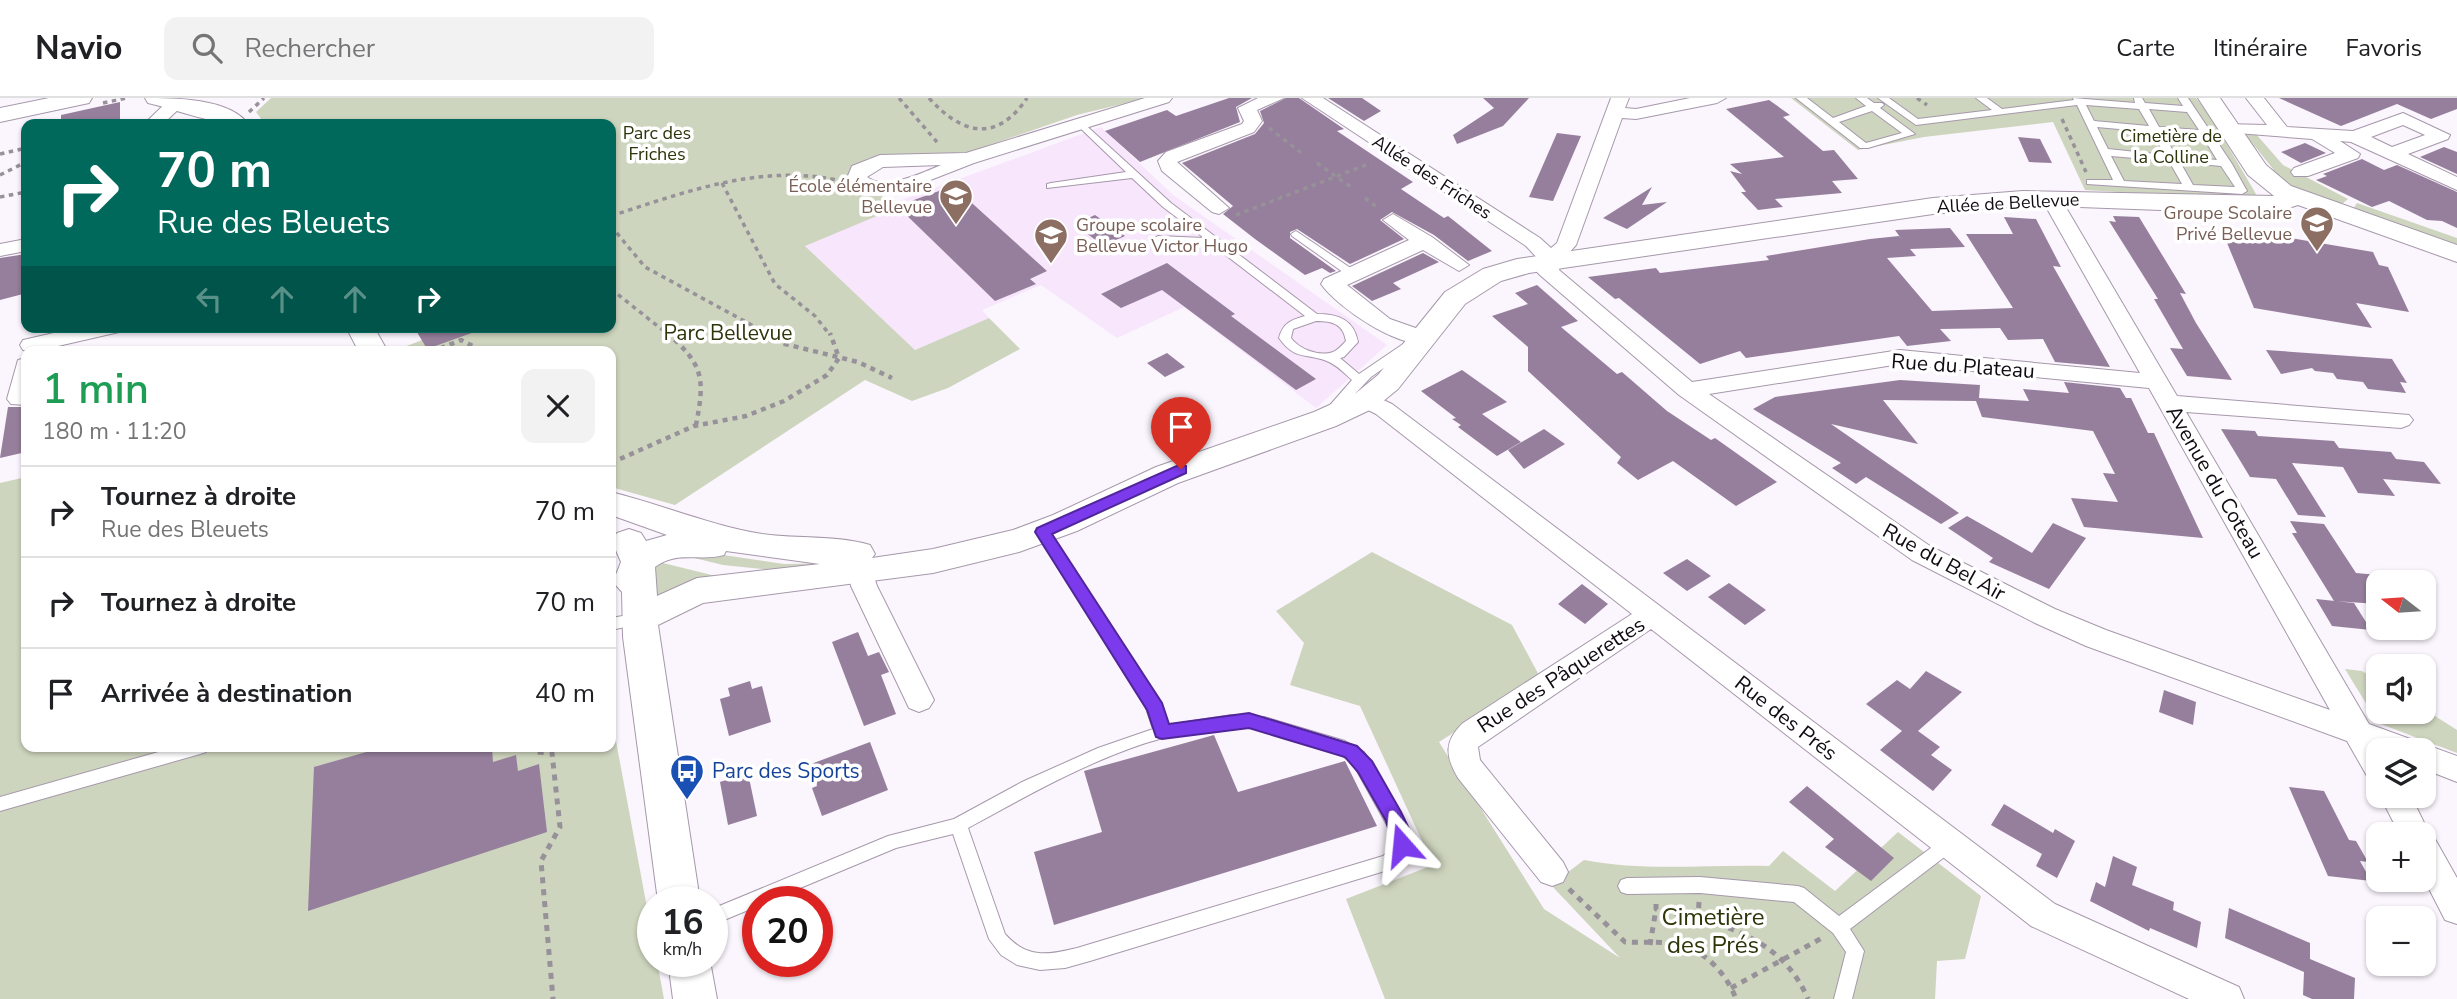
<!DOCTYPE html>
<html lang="fr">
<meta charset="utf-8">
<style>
:root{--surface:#fff;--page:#f2f2f2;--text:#202124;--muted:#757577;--line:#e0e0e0}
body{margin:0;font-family:"Nunito Sans",sans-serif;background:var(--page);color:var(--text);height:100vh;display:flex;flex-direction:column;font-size:26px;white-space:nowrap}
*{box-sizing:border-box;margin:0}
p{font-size:23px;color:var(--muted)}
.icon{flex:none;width:38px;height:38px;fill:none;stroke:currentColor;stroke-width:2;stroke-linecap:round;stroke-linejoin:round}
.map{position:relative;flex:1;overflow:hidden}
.panel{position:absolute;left:21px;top:248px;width:595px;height:406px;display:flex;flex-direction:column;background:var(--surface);border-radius:14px;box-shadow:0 2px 5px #0004}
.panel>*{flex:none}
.banner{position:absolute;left:21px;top:21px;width:595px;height:214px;border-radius:14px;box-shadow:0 2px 5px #0004;background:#00695c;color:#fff;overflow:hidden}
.needle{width:46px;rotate:287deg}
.fabs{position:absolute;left:2366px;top:472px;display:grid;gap:14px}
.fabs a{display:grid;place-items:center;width:70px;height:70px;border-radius:14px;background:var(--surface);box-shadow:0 2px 5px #0004;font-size:35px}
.speed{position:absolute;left:637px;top:788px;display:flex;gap:14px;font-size:35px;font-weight:700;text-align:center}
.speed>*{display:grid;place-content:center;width:91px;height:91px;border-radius:50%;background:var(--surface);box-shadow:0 2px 5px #0004;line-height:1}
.speed small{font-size:18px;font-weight:400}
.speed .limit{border:10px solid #d22;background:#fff;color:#111}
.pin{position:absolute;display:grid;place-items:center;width:60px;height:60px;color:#fff;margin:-72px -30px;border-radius:50% 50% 50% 0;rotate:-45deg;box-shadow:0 0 7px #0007}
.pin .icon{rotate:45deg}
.me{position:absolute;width:77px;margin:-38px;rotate:342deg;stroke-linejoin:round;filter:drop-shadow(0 0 5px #0008)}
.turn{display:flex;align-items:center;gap:24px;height:147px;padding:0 21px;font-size:32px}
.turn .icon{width:91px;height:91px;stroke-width:2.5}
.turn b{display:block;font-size:49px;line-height:60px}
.lanes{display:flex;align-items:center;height:66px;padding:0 21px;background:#0003;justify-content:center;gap:35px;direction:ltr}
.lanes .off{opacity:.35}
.round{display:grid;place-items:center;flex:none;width:74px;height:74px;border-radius:14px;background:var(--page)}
.headline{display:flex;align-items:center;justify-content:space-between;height:119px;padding:0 21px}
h1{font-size:42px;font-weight:600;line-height:52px;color:#1e9e55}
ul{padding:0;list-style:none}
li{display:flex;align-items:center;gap:21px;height:91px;padding:0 21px;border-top:2px solid var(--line)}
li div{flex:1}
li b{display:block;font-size:26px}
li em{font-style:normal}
header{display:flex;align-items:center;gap:42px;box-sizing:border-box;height:98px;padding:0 35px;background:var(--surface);border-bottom:2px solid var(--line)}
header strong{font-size:33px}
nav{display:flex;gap:38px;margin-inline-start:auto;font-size:24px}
.search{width:490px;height:63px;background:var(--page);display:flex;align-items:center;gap:18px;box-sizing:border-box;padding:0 24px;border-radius:14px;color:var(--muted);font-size:26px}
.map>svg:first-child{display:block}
</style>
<header>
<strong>Navio</strong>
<div class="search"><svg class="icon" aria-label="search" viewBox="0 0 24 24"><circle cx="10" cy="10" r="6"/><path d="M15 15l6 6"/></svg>Rechercher</div>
<nav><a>Carte</a><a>Itinéraire</a><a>Favoris</a></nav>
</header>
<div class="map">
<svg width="2457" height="901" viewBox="0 0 2457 901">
<rect width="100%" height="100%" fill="#fbf5fd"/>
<path fill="#f7e6fc" d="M1101 29 1173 97 1387 247 1316 310 1184 209 1117 240 1041 187 982 212 989 220 915 252 804 147 877 118 880 110Z"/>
<path fill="#ced5be" d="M271 0H1146L1077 17 969 54 869 60 850 70 848 86 864 98H883L877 118 805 148 915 252 989 220 1020 251 948 290 912 303 865 282 675 407 611 389V254H407L404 249 456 229H611V26H265L256 14Z
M1791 0H2196L2209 16 2256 96 2252 102 2085 92 2053 24 1924 39 1858 52Z
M2244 35 2256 36 2283 67 2348 101 2342 106 2287 86 2274 76 2273 71Z
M2357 105 2457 140V148L2353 111Z
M26 379V649H611V616L653 842V863H657L664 901H0V385Z
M696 453 784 466 841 465 770 472 723 467 682 457Z
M1372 454 1512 527 1540 579 1439 644 1544 811 1620 860 1551 787 1584 762C1645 774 1707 766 1769 768L1783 753 1835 793 1898 734 1981 798 1965 861 1937 863 1935 901H1385L1346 801 1433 767 1360 608 1290 587 1304 545 1276 513Z
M659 464 732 482 661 502 652 499 650 471Z
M2345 571 2362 573 2378 583V614H2424V611L2457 632V655L2378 625Z"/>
<path fill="#967f9c" d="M1229 0H1252L1236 9 1240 24 1140 64 1105 33 1167 12 1176 18Z
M1286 0H1299L1344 31 1337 33 1413 84 1401 91 1444 120 1448 118 1492 153 1468 163 1434 137 1392 114 1380 122 1404 141 1350 166 1297 131 1290 134V140L1336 173 1330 175 1322 170 1305 177 1255 141 1223 116 1233 108 1182 65 1255 36 1264 25 1260 13Z
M1328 0H1362L1381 13 1364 23Z
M1483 0H1529L1503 28 1457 46 1453 37 1494 10Z
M2279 0H2457V11L2431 21 2397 6 2341 28Z
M1769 2 1790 17 1783 19 1823 53 1834 52 1858 81 1832 83 1842 95 1775 101 1783 109 1758 112 1741 94H1746L1730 73 1742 76 1730 66 1784 59 1726 11Z
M120 4V26H61V17Z
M1557 35 1581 38 1553 103 1529 99Z
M2018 39 2040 41 2052 65 2029 64Z
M2305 45 2326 55 2301 65 2281 54Z
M2444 49 2457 54V76L2420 59Z
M2362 61 2384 72 2397 67 2457 94V130L2442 123 2427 122 2389 103 2372 109 2316 82 2327 78 2323 76Z
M953 88 1047 173 1030 181 1036 186 995 203 897 108Z
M1652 89 1642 107 1667 104 1627 131 1603 120Z
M1095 117 1125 138 1103 148 1075 126Z
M2113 118 2139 119 2186 196 2180 195 2196 225 2232 282 2187 278 2170 250 2183 251 2154 201H2158L2109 123 2116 124Z
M2004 119 2036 121 2061 169 2053 168 2110 269 2055 264 2043 241 2008 242 2000 230 1940 231 1951 243 1907 248 1899 238 1746 260 1740 253 1700 266 1619 200 1615 201 1588 179 1656 170 1660 175 1769 162 1766 158 1870 141 1899 138 1902 142 1895 132 1950 130 1965 149 1910 151 1916 158 1887 160 1932 213 2013 210 1966 136H2013Z
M2220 128 2373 154 2379 167 2388 169 2409 214 2356 205 2372 230 2254 210Z
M1423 155 1439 164 1393 185 1401 191 1372 203 1352 188Z
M26 156 23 196 0 202V160Z
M1167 165 1235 216 1231 218 1316 281 1296 292 1162 192 1121 210 1101 196Z
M1537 187 1578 223 1561 229 1617 276 1622 274 1667 313 1711 342 1715 340 1777 384 1736 408 1673 363 1638 382 1617 365 1621 359 1528 273V249L1492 218 1528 206 1515 195Z
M414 229H479L480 232 427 251Z
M2266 252 2392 261 2407 285 2400 284 2406 295 2368 291 2363 284 2337 281 2333 275 2315 273 2312 270 2281 276Z
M1167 255 1185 269 1165 279 1147 265Z
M1462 272 1507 304 1482 316 1521 344 1497 358 1458 329 1461 327 1452 321 1456 320 1421 293Z
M1900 282 1980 287 1979 300 2029 303 2023 291 2069 295 2064 284 2120 290 2126 300H2131L2148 335H2154L2203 440 2084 429 2071 400 2118 404 2103 375 2115 376 2093 333 1982 319 1976 303 1883 302 1918 346 1831 326 1959 415 1941 426 1866 379 1856 386 1832 370 1841 365 1753 311 1775 299Z
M8 309H26V354L0 360Z
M1544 331 1565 346 1524 371 1508 352Z
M2221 331 2255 333 2258 338 2334 343 2339 350 2391 354 2396 361 2424 364 2441 386 2383 381 2395 398 2358 395 2343 369 2292 365 2326 419 2298 417 2276 381 2250 379Z
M1967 418 2032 455 2053 425 2086 440 2049 491 1989 464 1993 460 1948 430Z
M2290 423 2324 426 2356 475 2378 477V506L2334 503 2292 435H2297Z
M1687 461 1711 478 1687 493 1663 475Z
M1729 485 1766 512 1745 527 1708 499Z
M1582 486 1608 506 1585 526 1558 506Z
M2316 501 2354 505 2371 532 2332 528Z
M858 534 868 558 879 554 889 574 881 577 896 616 864 628 832 544Z
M1926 573 1962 594 1918 633 1940 649 1931 657 1952 672 1933 693 1880 652 1902 633 1866 606 1897 582 1910 591Z
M750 583 752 591 762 588 771 624 729 638 720 601 730 598 728 590Z
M2164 592 2196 604 2193 627 2159 614Z
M1214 637 1238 694 1345 663 1377 728 1054 827 1034 754 1102 734 1084 673Z
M870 644 888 692 822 718 812 690 817 688 811 666Z
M384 649H492L493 664 516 657 518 673 539 666 547 734 308 813 314 669Z
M748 675 757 718 728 727 720 684Z
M1807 688 1894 760 1871 783 1825 749 1834 741 1789 704Z
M2289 689 2324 693 2349 742 2356 743 2368 764 2360 763 2371 783 2328 778Z
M2004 706 2053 735 2055 731 2075 743 2057 780 2036 768 2042 756 1991 727Z
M2113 758 2137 769 2132 787 2174 804 2173 812 2201 824 2197 850 2150 830 2149 833 2090 803 2096 784 2105 789Z
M2229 810 2310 845V861L2355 880 2354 901H2312L2303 897 2304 874 2225 840Z"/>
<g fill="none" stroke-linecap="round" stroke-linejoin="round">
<g stroke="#a698ab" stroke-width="2">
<path id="service" d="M1796 0H1807L1833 20 1866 8 1856 0H1867L1874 5H1882L1884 7 1880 10 1915 36 1868 50H1860ZM1872 13 1902 35 1866 45 1839 24Z
M1878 0H1889L1918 21 1992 12 1976 0H1987L2002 11 2074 2 2073 0 2135 5 2134 0H2142L2145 5 2183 8 2178 0H2188L2232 66 2247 93 2242 96 2087 86V82H2113L2077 7 1916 27ZM2086 7 2139 11 2149 28 2094 23ZM2149 11 2187 14 2199 32 2159 29ZM2097 29 2152 34 2165 57 2108 51ZM2163 35 2203 39 2217 62 2176 58ZM2111 58 2169 63 2182 86 2124 83ZM2180 64 2221 68 2235 89 2193 87Z
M1079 21 1171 105 1317 216C1339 216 1354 222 1358 244L1344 259 1340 260 1359 276 1409 242H1417L1419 245 1371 279 1332 320H1324L1322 317 1324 314 1352 282C1345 276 1338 268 1329 264 1307 254 1296 264 1279 240 1283 225 1291 222 1305 218L1210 145 1200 147 1154 143 1153 141 1158 138 1204 140 1163 109 1132 80 1047 90V86L1051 85 1126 74 1076 26 1074 24ZM1316 223C1333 223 1343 226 1346 243 1342 247 1338 252 1333 254 1319 259 1299 251 1291 240L1293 231Z
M1296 133 1355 173V177H1347L1292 138 1291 136Z
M1042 429 1047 431 1156 598 1167 627 1232 617 1264 619 1345 643 1364 654 1408 732 1410 737 1404 761 1388 772 1090 863 1065 870 1040 872 1017 867 1001 857 989 841 953 736 896 750 769 803H758V808L712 827V811L888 738 954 721 1022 684 1098 650 1153 631 1144 604 1035 434ZM1232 629 1264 631 1334 653 1352 664 1393 738 1390 752 1383 758 1077 850C1048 857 1027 861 1005 836L968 730C1026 698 1099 657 1163 640 1185 635 1209 633 1232 629Z
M640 515 645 517 647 521 645 525 611 532V520Z
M176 649H208L206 654 200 656 0 713V699Z
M1949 739 1955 741 1957 746 1955 751 1850 831 1864 853 1852 901H1834L1846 854 1833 835 1794 804 1700 795 1627 796 1621 794 1618 788 1621 782 1627 780 1700 779 1798 788 1804 790 1839 818 1943 741Z"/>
</g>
<g stroke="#a698ab" stroke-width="2">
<path id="minor" d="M1145 0H1172L1169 4 974 65 910 90 878 95 858 91 847 80 852 68 880 57 966 55ZM941 67C922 75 885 93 867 79L883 69Z
M1258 0H1284L1257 12 1262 23 1254 34 1177 64 1229 110 1219 116 1212 114 1162 73 1158 63 1166 54 1242 26 1244 23 1238 10Z
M1302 0H1323L1540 140 1551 150 1557 145 1611 0H1629L1625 10 1636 11 1690 0H1726L1717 5 1636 21 1622 20 1576 147 1561 164 1559 172 1692 284 1900 252 2140 275 2041 100 2044 96H2058L2177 298 2409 317 2413 322 2409 327 2401 330 2186 314 2369 626 2457 658V684L2424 671V653H2378V682L2367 678 2347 643 2086 548 2035 525 1912 462 1679 297 1541 178 1537 174 1540 163 1526 148ZM1900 266 2149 290 2330 612 2106 532 2055 511 1930 448 1709 296Z
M2246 0H2264L2287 29 2353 33 2403 15 2450 37 2448 41 2408 56 2457 79V92L2351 44 2340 43 2360 56 2358 60 2308 78H2294L2291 74 2294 70 2335 55 2312 41 2224 34 2221 30 2224 26 2267 27ZM2403 27 2425 37 2392 49 2371 39Z
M175 1 184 6 163 26H144L169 2Z
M1393 116 1432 139 1469 167 1459 173 1423 152 1347 187 1390 221 1430 235 1433 240 1430 245C1400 252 1338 210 1321 186L1324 181 1409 142 1383 122Z
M26 141V153L0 158V146Z
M80 229H122L119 234 32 254 23 252 20 247 23 242Z
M26 260V307L11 306 7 301 18 262Z
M1366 294 1392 306 2055 806 2239 889 2244 901H2189L2031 828 1651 531 1478 649 1480 662 1563 764 1568 774 1563 784 1552 788 1541 784 1458 680C1445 658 1444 643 1463 625L1632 516 1376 316 1358 307 1354 302 1358 297Z
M861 464 870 467 877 488 934 602 929 610 919 614 909 610 851 488 848 474 852 467Z
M2380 698H2411L2431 739 2435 741 2457 780V826L2445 822 2424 781V737H2400Z"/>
</g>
<g stroke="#a698ab" stroke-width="2">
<path id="tertiary" d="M49 0H92L89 5 0 24V10Z
M145 0C173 0 230 0 248 26 214 27 181 13 148 5Z
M2198 0H2220L2266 67 2291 88 2457 147V164L2298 107 2270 116 2023 107 1933 116 1529 175 1501 183 1465 206 1398 291 1376 309 1336 328 1178 385 1077 433 1019 454 933 475 703 505 658 527 700 803H658L623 539 622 494 613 484 621 464 612 443 617 435 629 431 641 435 646 443 667 437 611 417V394C663 407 708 427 762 436 797 441 836 437 870 447L875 456 872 460 933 451 1013 432 1053 417 1156 369 1314 314 1356 295 1378 277 1445 194 1483 171 1517 161 1933 100 2023 93 2274 98 2248 77ZM726 453 820 466 697 480 657 498 655 469C677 452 700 464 724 457Z
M346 229H374L388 254H359Z
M668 863H710L717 901H673Z"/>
</g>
<path stroke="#979199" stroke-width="3.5" stroke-dasharray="4.5 4.5" stroke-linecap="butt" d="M899 0 937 44
M929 0C962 37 997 45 1027 0
M1917 0 1927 7
M103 5 126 0
M249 14 264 0
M2062 21 2086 74
M1269 30 1303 56
M0 56 26 50
M1317 65 1351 89
M0 77 26 64
M722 85 775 186 815 218 830 237
M0 99 26 94
M1365 100 1378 110
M1236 117 1371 65
M611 118C685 94 759 66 837 82
M611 128 645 169 770 237
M611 191 669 237"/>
<path stroke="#979199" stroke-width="4.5" stroke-dasharray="5 5" stroke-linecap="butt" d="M667 235C704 267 705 281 696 327
M767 235 785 246 858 264 892 280
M431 254 461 242 484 254
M611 365 694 328 746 318 784 303 827 277 839 260 830 235"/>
<path stroke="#979199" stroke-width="5" stroke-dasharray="6 6" stroke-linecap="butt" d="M527 649 536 654 552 655 560 729 541 763 553 901
M1569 791 1625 844C1642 845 1659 843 1676 846 1703 850 1727 876 1736 901
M1699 804 1698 820C1747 834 1787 852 1808 901
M1656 806V811L1698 820
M1650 847 1656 811
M1731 890 1822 840"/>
<use href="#service" fill="#fff" fill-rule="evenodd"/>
<use href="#minor" fill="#fff" fill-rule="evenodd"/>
<use href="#tertiary" fill="#fff" fill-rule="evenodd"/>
</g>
<path fill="#7c3aed" stroke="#51269a" stroke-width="2" d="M1181 366 1186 368V375L1052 436 1162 605 1169 626 1249 615 1357 648 1372 663 1401 714 1412 737 1409 753 1402 756 1395 753 1386 723 1358 674 1345 659 1249 630 1162 641 1156 639 1147 612 1035 434 1037 430Z"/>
<defs>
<g id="school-pin" transform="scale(1.75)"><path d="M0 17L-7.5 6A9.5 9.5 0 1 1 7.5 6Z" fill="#8d6e63" stroke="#fff"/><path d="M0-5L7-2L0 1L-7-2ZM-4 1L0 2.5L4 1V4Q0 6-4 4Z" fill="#fff"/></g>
<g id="bus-pin" transform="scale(1.75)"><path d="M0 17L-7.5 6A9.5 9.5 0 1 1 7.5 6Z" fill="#1a4fb4" stroke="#fff"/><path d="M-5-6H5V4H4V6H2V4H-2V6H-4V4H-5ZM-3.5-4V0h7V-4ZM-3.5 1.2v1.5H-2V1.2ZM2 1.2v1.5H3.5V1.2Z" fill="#fff"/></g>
</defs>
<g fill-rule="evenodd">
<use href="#school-pin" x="956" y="98"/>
<use href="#school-pin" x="2317" y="125"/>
<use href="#school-pin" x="1051" y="137"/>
<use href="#bus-pin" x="687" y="673"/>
</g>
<g text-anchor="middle" stroke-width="7" stroke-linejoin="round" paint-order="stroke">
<g font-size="18" fill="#2d3509" stroke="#fff">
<text x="657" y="41">Parc des<tspan x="657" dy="21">Friches</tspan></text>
<text x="2171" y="44">Cimetière de<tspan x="2171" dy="21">la Colline</tspan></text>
</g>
<g font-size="18" fill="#100b12" stroke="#fff">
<text transform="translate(1432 79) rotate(33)" y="6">Allée des Friches</text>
<text transform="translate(2008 105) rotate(-3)" y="6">Allée de Bellevue</text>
</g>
<g font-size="18" fill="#785e54" stroke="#fff" text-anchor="end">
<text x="932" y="94">École élémentaire<tspan x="932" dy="21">Bellevue</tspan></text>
<text x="2292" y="121">Groupe Scolaire<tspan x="2292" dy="21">Privé Bellevue</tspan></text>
<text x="1076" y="133" text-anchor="start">Groupe scolaire<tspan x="1076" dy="21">Bellevue Victor Hugo</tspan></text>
</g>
<g font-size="21" fill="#2d3509" stroke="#fff">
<text x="728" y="242">Parc Bellevue</text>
</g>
<g font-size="21" fill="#100b12" stroke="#fff">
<text transform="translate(1963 268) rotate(4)" y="7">Rue du Plateau</text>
<text transform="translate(2215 384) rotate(60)" y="7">Avenue du Coteau</text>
<text transform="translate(1944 464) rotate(29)" y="7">Rue du Bel Air</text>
<text transform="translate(1561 577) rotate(-33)" y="7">Rue des Pâquerettes</text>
<text transform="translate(1786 620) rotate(38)" y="7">Rue des Prés</text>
</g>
<g font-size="21" fill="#164399" stroke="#fff" text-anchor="start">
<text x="712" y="680">Parc des Sports</text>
</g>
<g font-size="24" fill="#2d3509" stroke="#fff">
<text x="1713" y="827">Cimetière<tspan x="1713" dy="28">des Prés</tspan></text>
</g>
</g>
</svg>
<div class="fabs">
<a><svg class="needle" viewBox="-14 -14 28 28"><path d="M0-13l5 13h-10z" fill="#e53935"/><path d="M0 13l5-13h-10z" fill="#757577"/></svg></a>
<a><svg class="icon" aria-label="sound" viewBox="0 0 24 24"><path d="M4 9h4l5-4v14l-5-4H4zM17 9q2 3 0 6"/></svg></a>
<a><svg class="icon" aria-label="layers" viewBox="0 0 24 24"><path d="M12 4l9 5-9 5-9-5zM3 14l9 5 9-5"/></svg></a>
<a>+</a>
<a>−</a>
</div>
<div class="speed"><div>16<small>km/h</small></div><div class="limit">20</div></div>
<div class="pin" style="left:1181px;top:371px;background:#d93025"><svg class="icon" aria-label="arrive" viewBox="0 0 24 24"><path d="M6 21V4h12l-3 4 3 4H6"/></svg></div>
<svg class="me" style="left:1402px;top:747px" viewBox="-20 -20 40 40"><path d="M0-17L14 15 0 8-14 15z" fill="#7c3aed" stroke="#fff" stroke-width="4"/></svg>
<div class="banner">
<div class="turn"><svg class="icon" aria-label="right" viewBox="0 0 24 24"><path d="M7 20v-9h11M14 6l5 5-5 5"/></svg><div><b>70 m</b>Rue des Bleuets</div></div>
<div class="lanes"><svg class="icon off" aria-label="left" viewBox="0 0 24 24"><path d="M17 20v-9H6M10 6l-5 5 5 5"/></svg><svg class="icon off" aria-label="ahead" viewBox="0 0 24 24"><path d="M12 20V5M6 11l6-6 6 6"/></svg><svg class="icon off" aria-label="ahead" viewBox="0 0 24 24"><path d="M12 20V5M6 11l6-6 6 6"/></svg><svg class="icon" aria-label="right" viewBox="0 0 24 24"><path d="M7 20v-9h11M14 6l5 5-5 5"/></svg></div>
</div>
<section class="panel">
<div class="headline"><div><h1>1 min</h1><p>180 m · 11:20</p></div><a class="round"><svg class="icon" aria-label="close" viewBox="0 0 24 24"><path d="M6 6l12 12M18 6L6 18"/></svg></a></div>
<ul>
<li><svg class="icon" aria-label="right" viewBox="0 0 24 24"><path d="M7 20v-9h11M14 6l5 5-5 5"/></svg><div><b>Tournez à droite</b><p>Rue des Bleuets</p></div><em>70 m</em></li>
<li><svg class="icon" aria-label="right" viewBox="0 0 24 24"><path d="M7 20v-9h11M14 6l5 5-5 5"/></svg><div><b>Tournez à droite</b></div><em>70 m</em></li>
<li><svg class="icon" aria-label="arrive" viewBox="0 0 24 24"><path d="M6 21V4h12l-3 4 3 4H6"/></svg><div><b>Arrivée à destination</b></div><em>40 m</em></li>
</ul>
</section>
</div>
